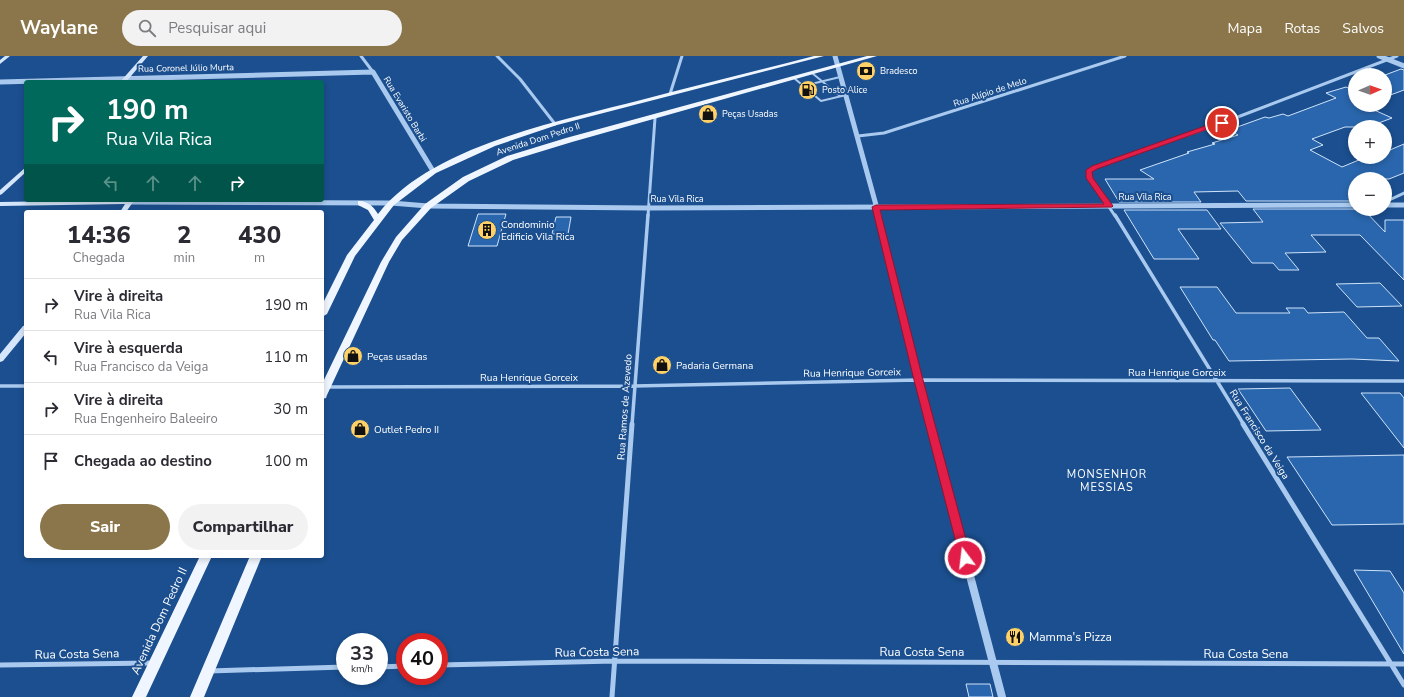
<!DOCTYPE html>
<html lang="pt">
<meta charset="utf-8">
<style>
:root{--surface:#fff;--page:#f2f2f3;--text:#2b2b33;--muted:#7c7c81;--line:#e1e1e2;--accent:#8a764a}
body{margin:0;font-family:"Nunito Sans",sans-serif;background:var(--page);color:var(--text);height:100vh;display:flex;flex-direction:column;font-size:15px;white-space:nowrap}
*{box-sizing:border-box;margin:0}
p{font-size:13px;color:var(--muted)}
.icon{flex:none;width:22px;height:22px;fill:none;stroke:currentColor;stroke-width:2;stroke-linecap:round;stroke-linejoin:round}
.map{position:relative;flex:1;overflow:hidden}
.details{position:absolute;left:24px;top:154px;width:300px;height:348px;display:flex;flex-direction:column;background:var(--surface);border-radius:4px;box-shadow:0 2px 6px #0003}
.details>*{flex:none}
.guide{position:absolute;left:24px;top:24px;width:300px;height:122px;border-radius:4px;box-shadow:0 2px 6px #0003;background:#00695c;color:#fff;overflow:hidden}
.needle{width:26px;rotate:88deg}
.controls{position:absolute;left:1348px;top:12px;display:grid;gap:8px}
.controls a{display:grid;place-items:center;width:44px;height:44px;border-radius:50%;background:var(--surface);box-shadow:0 2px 6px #0003;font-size:20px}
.speed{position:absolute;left:336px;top:577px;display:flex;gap:8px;font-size:20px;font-weight:700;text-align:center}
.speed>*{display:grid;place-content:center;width:52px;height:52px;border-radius:50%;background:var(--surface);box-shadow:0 2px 6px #0003;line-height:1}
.speed small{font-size:10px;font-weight:400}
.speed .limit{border:6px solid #d22;background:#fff;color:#111}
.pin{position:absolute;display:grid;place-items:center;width:34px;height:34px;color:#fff;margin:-17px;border:2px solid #fff;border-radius:50%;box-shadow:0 1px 4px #0007}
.me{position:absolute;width:44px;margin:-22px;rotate:345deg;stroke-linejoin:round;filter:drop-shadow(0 0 3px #0008)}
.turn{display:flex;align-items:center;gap:14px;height:84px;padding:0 16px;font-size:18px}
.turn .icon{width:52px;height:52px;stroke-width:2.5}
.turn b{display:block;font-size:28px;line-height:34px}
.lanes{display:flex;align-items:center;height:38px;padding:0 16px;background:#0003;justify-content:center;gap:20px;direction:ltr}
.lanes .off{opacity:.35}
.eta{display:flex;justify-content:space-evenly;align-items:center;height:68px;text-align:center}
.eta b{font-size:24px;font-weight:800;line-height:28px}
.cta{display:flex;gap:8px;margin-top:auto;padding:8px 16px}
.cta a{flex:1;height:46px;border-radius:24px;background:var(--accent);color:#fff;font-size:16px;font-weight:800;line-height:46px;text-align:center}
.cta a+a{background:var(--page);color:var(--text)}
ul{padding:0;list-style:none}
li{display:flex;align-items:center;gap:12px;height:52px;padding:0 16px;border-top:1px solid var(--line)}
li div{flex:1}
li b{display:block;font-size:15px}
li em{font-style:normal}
header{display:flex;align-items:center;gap:24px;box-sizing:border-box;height:56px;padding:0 20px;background:var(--accent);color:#fff}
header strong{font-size:19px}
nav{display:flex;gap:22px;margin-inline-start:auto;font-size:14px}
.search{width:280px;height:36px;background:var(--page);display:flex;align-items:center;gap:10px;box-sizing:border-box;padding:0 14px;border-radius:22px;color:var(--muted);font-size:15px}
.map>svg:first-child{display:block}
</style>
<header>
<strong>Waylane</strong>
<div class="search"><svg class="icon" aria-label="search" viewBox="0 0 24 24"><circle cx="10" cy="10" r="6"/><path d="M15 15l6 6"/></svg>Pesquisar aqui</div>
<nav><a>Mapa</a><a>Rotas</a><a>Salvos</a></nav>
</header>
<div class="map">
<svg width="1404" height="641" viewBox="0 0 1404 641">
<rect width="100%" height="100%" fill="#1b4f8f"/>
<path fill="#2a66ad" stroke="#cfe3fa" d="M1401 13 1404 14V34L1385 41V19Z
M1346 31 1355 35V49H1363L1392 62 1368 71H1345L1312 83 1323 89 1310 94 1342 111 1366 101H1385V96L1404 88V117L1389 123H1355V137L1349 139 1355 145H1246L1238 135 1194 136 1201 146H1119L1105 123H1154L1140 114 1189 97 1187 96 1215 88 1212 87 1238 79 1229 74 1265 61 1269 62 1283 58 1288 60 1336 42 1326 37Z
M1253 153H1363L1385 176V164H1404V224L1360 179H1311L1326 196 1285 197 1299 214H1279L1273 207H1252L1220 167 1263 166Z
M1124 154H1207L1221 173H1178L1199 203H1154Z
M478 158H506L497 190H468Z
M556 161H571L568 178H552Z
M1380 227 1402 250 1357 251 1336 228Z
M1180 231H1217L1236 257H1290L1286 252H1304L1308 257 1344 256 1367 282H1379L1399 305 1352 303 1229 305 1215 284H1213Z
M1290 332 1321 374 1266 375 1238 333Z
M1361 337H1400L1404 342V392Z
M1404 399V468L1332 469 1287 401Z
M1354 514 1390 515 1404 537V598Z
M966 628H990L993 641H969Z"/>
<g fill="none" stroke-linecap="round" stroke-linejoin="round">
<path stroke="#a9c9ee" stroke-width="2" d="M812 17 840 40
M794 22 821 45 846 39
M803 30 840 21"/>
<path stroke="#a9c9ee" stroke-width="3" d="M361 0 373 16
M497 0 520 23 555 68
M670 38 682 0
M858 80 884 77 1125 0
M1385 146 1404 137
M648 160 655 62
M1115 160 1090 122 1088 116 1095 111 1222 67 1397 0"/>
<path stroke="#a9c9ee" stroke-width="3.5" d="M1115 159 1244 369
M0 330H26
M326 331 634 330 918 324 1404 325
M632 369 648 159"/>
<path stroke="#a9c9ee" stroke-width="5" d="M1243 368 1404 629
M0 609 154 607
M439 609 615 605 1404 608
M379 611 405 610
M209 615 345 611
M612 641 632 368"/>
<path stroke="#a9c9ee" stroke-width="5" d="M835 0 879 160
M1379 0 1404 10
M0 26 373 16 433 115
M130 146 391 147 428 150 648 152 1355 149
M1385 149H1404"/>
<path stroke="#a9c9ee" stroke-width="6" d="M878 159 930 369"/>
<path stroke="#a9c9ee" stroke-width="8" d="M930 368 1002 641"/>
<path fill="#d6e6fa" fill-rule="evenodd" d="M5 0H10L0 8V4Z
M143 0H148L126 26H120Z
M26 111V116L2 138 0 139V134Z
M130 144 133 146 126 156H120L125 148 0 150V146Z
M26 269V277L3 305 0 306V298L23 270Z"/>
<path fill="#f0f6ff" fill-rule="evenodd" d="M814 0H824L557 69 495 90 436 117 394 149 355 200 327 258 322 261V249L347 199 374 164 368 154 358 149V145C367 144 374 151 378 158 431 90 560 65 641 44 698 29 756 15 814 0Z
M867 0H877L572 86 513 104 469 125 431 152 402 184 389 206 327 339 326 342 322 343V328L381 206 396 181 425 148 463 121 507 100 566 82Z
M200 500H212L146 641H132Z
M250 500H262L204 641H190Z"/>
</g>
<path fill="#e11d48" stroke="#92132f" d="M1219 65 1225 67 1097 113 1092 116 1093 122 1113 150 1112 151 880 154 923 324 971 502 969 506 965 507 961 506 914 324 872 151 876 149 1104 148 1086 122V114L1092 110Z"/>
<defs>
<g id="bank-disc" transform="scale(1)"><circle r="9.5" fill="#ffd166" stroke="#1b4f8f"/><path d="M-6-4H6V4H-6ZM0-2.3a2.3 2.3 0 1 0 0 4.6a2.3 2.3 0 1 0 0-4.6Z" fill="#111"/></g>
<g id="fuel-disc" transform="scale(1)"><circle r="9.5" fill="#ffd166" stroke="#1b4f8f"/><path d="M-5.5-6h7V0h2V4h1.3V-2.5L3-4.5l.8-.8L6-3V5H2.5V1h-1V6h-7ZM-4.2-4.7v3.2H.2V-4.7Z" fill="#111"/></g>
<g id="shop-disc" transform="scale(1)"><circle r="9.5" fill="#ffd166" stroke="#1b4f8f"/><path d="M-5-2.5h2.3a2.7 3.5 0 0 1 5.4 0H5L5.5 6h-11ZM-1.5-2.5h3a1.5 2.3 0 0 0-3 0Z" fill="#111"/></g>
<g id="building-disc" transform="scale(1)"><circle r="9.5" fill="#ffd166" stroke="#1b4f8f"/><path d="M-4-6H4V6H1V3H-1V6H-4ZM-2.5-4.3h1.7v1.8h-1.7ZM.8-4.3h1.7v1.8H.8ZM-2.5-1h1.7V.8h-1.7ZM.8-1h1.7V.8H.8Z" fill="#111"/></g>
<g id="restaurant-disc" transform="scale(1)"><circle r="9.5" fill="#ffd166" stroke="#1b4f8f"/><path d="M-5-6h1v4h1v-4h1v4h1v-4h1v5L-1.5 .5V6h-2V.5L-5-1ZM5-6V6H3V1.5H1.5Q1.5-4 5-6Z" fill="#111"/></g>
</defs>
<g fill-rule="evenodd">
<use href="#bank-disc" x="866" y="15"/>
<use href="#fuel-disc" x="808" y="34"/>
<use href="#shop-disc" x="708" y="58"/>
<use href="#building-disc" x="487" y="174"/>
<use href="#shop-disc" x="353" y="300"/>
<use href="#shop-disc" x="662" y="309"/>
<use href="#shop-disc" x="360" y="373"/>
<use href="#restaurant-disc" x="1015" y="581"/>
</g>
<g text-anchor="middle" stroke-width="4" stroke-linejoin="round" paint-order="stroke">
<g font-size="9" fill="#fff" stroke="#1b4f8f">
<text transform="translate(186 12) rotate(-1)" y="3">Rua Coronel Júlio Murta</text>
<text transform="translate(990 36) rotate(-18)" y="3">Rua Alípio de Melo</text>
<text transform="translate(405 53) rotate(59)" y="3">Rua Evaristo Barbi</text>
<text transform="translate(538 83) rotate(-18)" y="3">Avenida Dom Pedro II</text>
<text x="1145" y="144">Rua Vila Rica</text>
<text x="677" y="146">Rua Vila Rica</text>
</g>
<g font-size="9" fill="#fff" stroke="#1b4f8f" text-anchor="start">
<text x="880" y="18">Bradesco</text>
<text x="822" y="37">Posto Alice</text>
<text x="722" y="61">Peças Usadas</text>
</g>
<g font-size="10" fill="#fff" stroke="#1b4f8f" text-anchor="start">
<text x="501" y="172">Condominio<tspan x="501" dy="12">Edificio Vila Rica</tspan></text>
<text x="367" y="304">Peças usadas</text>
<text x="676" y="313">Padaria Germana</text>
<text x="374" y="377">Outlet Pedro II</text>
</g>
<g font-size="10" fill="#fff" stroke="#1b4f8f">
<text transform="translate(852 316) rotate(-1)" y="4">Rua Henrique Gorceix</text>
<text x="1177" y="320">Rua Henrique Gorceix</text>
<text x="529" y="325">Rua Henrique Gorceix</text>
<text transform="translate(624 351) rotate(-86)" y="4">Rua Ramos de Azevedo</text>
<text transform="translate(1260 378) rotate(58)" y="4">Rua Francisco da Veiga</text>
</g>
<g font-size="11" letter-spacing="1" fill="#fff" stroke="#1b4f8f">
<text x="1107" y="422">MONSENHOR<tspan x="1107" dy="13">MESSIAS</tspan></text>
</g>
<g font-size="12" fill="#fff" stroke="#1b4f8f">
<text transform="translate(159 565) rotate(-65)" y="4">Avenida Dom Pedro II</text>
<text transform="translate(597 596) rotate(-1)" y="4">Rua Costa Sena</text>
<text x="922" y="600">Rua Costa Sena</text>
<text transform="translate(77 598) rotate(-1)" y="4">Rua Costa Sena</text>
<text x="1246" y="602">Rua Costa Sena</text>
</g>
<g font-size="12" fill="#fff" stroke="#1b4f8f" text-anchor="start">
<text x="1029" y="585">Mamma's Pizza</text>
</g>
</g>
</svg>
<div class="controls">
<a><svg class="needle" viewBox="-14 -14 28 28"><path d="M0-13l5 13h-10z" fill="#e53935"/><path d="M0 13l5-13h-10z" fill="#7c7c81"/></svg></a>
<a>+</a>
<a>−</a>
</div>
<div class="speed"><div>33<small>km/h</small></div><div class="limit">40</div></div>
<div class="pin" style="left:1222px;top:67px;background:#d93025"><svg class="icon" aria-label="arrive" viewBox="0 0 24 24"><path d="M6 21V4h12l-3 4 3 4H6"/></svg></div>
<svg class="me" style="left:965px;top:502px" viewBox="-20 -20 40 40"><circle r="17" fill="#e11d48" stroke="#fff" stroke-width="3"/><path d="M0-11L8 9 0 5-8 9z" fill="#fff"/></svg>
<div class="guide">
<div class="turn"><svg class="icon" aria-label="right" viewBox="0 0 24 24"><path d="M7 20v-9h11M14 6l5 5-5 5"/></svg><div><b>190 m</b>Rua Vila Rica</div></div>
<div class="lanes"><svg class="icon off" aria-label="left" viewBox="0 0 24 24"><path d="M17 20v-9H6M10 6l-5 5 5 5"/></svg><svg class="icon off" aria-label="ahead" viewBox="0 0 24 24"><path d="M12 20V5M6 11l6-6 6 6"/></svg><svg class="icon off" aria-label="ahead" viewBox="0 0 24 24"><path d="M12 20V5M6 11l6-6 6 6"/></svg><svg class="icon" aria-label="right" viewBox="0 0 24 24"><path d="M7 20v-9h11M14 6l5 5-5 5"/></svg></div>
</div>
<section class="details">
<div class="eta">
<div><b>14:36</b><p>Chegada</p></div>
<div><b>2</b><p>min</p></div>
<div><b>430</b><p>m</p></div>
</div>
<ul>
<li><svg class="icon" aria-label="right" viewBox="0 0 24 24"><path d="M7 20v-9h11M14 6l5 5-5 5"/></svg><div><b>Vire à direita</b><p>Rua Vila Rica</p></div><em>190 m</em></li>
<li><svg class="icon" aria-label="left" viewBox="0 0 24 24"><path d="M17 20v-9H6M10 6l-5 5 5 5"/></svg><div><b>Vire à esquerda</b><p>Rua Francisco da Veiga</p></div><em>110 m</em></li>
<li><svg class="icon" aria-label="right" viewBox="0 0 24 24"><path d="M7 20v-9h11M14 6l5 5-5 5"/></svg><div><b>Vire à direita</b><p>Rua Engenheiro Baleeiro</p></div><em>30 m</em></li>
<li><svg class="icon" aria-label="arrive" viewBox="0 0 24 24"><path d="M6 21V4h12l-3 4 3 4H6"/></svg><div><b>Chegada ao destino</b></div><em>100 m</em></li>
</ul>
<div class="cta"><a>Sair</a><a>Compartilhar</a></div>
</section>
</div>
